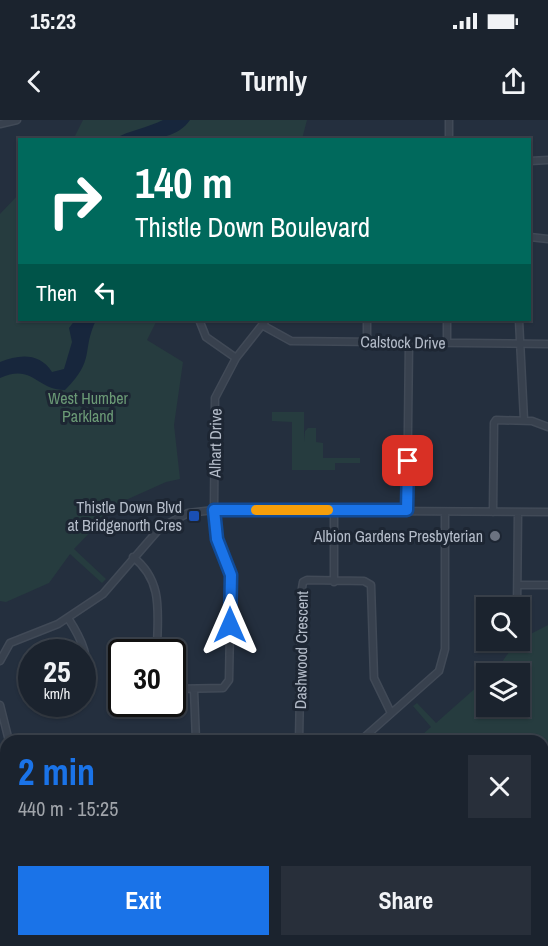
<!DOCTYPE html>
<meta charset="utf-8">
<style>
:root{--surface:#1b232e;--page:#282f3a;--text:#f1f3f6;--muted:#a0a4aa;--line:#39404a;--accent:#1a73e8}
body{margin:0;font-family:"Archivo Narrow",sans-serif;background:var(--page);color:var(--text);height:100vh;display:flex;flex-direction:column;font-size:22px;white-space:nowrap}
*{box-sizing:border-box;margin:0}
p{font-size:20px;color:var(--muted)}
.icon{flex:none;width:33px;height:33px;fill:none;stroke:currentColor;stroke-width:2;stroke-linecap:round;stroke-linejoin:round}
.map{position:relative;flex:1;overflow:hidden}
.details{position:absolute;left:0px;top:615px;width:549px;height:212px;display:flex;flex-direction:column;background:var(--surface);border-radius:18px 18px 0 0;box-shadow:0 2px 4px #0004,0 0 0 2px var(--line)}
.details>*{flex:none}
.banner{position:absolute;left:18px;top:18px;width:513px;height:183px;border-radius:0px;box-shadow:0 2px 4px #0004,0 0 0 2px var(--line);background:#00695c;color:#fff;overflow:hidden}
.tools{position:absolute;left:476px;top:477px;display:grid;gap:12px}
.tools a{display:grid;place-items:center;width:54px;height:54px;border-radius:0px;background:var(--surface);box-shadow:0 2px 4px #0004,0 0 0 2px var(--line);font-size:30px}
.speed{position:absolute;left:18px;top:519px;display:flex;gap:12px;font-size:30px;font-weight:700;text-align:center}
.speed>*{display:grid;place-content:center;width:78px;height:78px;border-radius:50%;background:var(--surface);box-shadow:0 2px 4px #0004,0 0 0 2px var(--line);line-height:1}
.speed small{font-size:15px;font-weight:400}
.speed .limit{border:3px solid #111;border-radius:9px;background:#fff;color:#111}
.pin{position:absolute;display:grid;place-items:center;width:51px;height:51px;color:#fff;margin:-26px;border-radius:12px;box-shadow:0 3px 9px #0006}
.me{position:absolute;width:66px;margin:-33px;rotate:0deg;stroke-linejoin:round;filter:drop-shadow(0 0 4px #0008)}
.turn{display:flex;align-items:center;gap:21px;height:126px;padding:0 18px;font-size:27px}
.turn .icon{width:78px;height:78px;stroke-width:2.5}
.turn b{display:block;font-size:42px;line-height:51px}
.then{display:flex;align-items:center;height:57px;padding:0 18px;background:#0003;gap:12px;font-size:22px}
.round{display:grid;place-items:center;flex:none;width:63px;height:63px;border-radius:0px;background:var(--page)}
.headline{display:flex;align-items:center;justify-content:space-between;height:102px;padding:0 18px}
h1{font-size:36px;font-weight:700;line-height:45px;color:var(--accent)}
.button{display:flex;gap:12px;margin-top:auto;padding:12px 18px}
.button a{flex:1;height:69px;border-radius:0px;background:var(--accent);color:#fff;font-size:24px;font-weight:700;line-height:69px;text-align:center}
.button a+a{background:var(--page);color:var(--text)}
.status{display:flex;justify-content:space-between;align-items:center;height:42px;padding:0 30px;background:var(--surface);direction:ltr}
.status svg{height:16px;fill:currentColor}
header{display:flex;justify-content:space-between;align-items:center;height:78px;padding:0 18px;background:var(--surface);font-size:27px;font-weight:700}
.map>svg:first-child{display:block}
</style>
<div class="status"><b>15:23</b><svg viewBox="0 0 49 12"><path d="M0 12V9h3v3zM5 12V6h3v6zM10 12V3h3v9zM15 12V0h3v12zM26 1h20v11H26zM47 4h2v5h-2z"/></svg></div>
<header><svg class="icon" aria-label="back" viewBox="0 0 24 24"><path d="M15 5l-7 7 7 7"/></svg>Turnly<svg class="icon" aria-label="share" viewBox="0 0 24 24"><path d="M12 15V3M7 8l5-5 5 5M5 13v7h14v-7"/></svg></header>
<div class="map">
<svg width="548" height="826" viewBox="0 0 548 826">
<rect width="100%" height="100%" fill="#242f3e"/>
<path fill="#263c3f" d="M83 0H307L302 19 73 20Z
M19 74 20 200H157L147 220 183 242 174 305 180 359 166 362 117 384 74 429 106 459 102 463 70 434 49 463 6 482 0 481V94Z
M272 292H304V322L305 311 308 308H316V322L323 323V338H360V343H335V350H292V302L272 301Z
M548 505V826H0V679L3 681 2 755 6 762V820H543V621H415L431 607 413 586 417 583 436 603 479 565 486 564V586H519V554L494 553 517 521Z"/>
<path fill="#17263c" d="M163 0H190C174 23 139 20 114 19 130 10 147 8 163 0Z
M75 200H96C81 232 96 239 65 270 36 270 33 243 0 258V242C20 234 40 233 52 252L64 249 72 222 69 208Z"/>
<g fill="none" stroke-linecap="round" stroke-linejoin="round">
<g stroke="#414a57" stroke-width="9">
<path id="minor" d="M449 0V20
M0 4 17 0
M530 41 548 40
M530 117 548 119
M519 200 524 300
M200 202 206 217 236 238
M262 205 291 221 548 224
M367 222V200
M447 223V200
M407 390 409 223
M493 392 494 303 496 300 532 301 548 307
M133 437C165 462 157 496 157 532
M334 462V391
M518 465H548
M517 488 518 392
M68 498C79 515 95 543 82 564
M0 541 10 523 58 504 103 474 160 408 188 393 214 390 548 392
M172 569 223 568 229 560 231 455 217 419 214 390 215 278 236 238 266 200
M194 570 196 621
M0 585 9 621
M299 621 302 468 303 462 307 460 364 461 371 465 374 558 391 593
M360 621 439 551 445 529V392"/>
</g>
<use href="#minor" stroke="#38414e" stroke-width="6"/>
</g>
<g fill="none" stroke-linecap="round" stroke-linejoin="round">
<g stroke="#114b97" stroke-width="15">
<path id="route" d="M230 505 231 455 217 419 214 390H407L408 341"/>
</g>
<use href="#route" stroke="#1a73e8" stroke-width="10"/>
<path stroke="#f59e0b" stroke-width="10" d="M256 390H328"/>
</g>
<rect fill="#1a4fb4" stroke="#1d2633" stroke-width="2" x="188" y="390" width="12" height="12" rx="3"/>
<circle fill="#6b7280" stroke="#1d2633" stroke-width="2" cx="495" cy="416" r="6"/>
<g text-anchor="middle" stroke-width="6" stroke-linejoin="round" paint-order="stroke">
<g font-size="16" fill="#b4bcc9" stroke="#1d2633">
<text transform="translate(403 222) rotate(1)" y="6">Calstock Drive</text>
<text transform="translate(215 323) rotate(-89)" y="6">Alhart Drive</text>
<text transform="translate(301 530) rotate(-89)" y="6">Dashwood Crescent</text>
</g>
<g font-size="16" fill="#6b9a76" stroke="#1d2633">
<text x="88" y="284">West Humber<tspan x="88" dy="18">Parkland</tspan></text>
</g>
<g font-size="16" fill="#b4bcc9" stroke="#1d2633" text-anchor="end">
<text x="182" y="393">Thistle Down Blvd<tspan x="182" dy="18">at Bridgenorth Cres</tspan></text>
<text x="483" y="422">Albion Gardens Presbyterian</text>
</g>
</g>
</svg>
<div class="tools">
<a><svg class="icon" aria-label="search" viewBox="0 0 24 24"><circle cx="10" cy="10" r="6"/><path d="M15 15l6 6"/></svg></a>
<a><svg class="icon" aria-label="layers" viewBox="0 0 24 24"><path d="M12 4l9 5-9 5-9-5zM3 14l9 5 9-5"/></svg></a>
</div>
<div class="speed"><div>25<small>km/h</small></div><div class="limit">30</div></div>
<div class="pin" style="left:408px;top:341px;background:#d93025"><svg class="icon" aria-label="arrive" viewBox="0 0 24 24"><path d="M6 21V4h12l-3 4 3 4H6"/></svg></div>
<svg class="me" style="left:230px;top:505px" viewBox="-20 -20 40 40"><path d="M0-17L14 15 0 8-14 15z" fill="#1a73e8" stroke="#fff" stroke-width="4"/></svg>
<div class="banner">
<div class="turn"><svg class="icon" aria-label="right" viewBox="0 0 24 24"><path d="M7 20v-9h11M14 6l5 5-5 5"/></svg><div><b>140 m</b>Thistle Down Boulevard</div></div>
<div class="then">Then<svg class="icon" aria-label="left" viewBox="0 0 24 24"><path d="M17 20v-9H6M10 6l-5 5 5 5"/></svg></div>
</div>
<section class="details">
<div class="headline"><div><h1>2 min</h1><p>440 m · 15:25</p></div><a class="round"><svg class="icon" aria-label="close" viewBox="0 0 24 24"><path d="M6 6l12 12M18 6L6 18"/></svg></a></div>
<div class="button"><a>Exit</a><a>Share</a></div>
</section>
</div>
